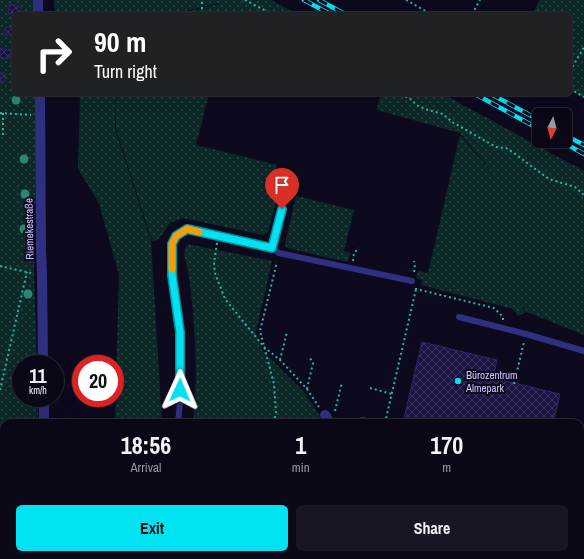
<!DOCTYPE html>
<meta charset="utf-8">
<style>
:root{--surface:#0a0816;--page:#181623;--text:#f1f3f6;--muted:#999aa1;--line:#2a2935;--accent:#00e2f2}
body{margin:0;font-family:"Archivo Narrow",sans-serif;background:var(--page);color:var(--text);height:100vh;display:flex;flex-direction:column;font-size:15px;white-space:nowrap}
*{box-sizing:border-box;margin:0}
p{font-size:13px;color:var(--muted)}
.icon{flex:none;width:22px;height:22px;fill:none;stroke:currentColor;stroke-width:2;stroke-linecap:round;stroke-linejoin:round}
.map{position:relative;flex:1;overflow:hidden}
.side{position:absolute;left:0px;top:419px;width:584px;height:140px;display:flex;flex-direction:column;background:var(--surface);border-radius:12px 12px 0 0;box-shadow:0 4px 16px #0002,0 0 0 1px var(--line)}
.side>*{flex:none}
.top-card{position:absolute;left:12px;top:12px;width:560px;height:84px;border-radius:6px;box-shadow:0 4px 16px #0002,0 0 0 1px var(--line);background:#202124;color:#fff;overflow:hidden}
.needle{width:26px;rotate:186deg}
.buttons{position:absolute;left:532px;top:108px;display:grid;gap:8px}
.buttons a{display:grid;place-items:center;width:40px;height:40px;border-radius:6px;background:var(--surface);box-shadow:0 4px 16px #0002,0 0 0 1px var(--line);font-size:20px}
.speed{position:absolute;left:12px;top:355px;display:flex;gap:8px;font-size:20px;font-weight:700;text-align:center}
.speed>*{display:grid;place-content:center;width:52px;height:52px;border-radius:50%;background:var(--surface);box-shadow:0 4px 16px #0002,0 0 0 1px var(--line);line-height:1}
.speed small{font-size:10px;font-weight:400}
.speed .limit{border:6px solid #d22;background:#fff;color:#111}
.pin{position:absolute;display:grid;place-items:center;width:34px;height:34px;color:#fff;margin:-41px -17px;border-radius:50% 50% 50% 0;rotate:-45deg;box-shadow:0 0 4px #0007}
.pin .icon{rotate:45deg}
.me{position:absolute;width:44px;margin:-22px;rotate:1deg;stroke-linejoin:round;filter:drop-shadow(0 0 3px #0008)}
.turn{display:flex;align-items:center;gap:14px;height:84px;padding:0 16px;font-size:18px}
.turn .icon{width:52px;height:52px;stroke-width:2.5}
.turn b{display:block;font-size:28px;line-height:34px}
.eta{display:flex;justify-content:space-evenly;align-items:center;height:68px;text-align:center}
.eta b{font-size:24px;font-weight:700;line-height:28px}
.cta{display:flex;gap:8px;margin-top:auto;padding:8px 16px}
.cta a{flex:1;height:46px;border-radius:6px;background:var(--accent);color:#111;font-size:16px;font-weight:700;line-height:46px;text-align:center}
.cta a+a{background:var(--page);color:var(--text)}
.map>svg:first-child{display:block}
</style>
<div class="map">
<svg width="584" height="559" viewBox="0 0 584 559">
<defs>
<pattern id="grass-dots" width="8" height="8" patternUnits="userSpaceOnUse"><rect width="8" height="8" fill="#0c2927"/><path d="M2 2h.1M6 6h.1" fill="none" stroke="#2e4747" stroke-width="1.8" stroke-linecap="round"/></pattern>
<pattern id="building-cross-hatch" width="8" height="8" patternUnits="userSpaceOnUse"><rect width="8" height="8" fill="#1c1441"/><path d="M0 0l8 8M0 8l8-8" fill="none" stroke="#3c355e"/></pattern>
</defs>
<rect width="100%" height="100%" fill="#0d0a1e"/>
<path fill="url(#grass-dots)" d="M0 0H33V14H14V94H35L36 144 34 273 37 364H21V398H38V423H4V555H38V559H0Z
M54 0H271L297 14H176L219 4V3L172 14H55Z
M540 0H584V99L570 90V14H532Z
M80 94H115V129L151 241 162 423H115L119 275 99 203 78 169Z
M115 94H209L196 145 277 165 272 188 279 191 268 232 263 235 183 218 170 223 158 240 152 241 116 129Z
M380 94H443L584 171V335L527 312 516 298 526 312 518 316 513 309 421 285 422 280 416 278 418 271 428 273 460 135 498 180 460 133 377 110Z
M296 196 354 210 344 251 350 253 348 262 287 248 285 244Z
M187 244 272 261 256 332 262 350 303 391 316 410 324 423H193L196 378 195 341 193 311 189 276 184 254Z
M584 531V559H572L574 555H580V540Z
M112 555H137L136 559H112Z
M167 555H206L205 559H166Z"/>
<path fill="url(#building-cross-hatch)" stroke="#30246f" d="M10 4 21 7 20 14H14L8 13Z
M6 27 14 29V36L4 34Z
M0 48 11 51 9 59 0 57Z
M0 72 6 74 4 82 0 81Z
M422 342 497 360 493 378 560 394 553 423H422V422L404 418Z
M27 355 35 357 34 364 26 362Z
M19 384H21V393L18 392Z
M209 555H496L495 559H208Z"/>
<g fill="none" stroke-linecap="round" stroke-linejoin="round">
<path stroke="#21b9aa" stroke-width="2" stroke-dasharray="2 3" stroke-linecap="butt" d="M245 0 272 14
M406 0 431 14
M201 14 202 10V0
M472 14 480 0
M570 71 584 47
M570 89 584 97
M401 94 412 100 416 105 428 110 443 114 452 122 496 147 506 148 517 155 531 166 549 179 575 187 584 195
M0 113 31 115
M3 113V136
M217 243 214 263 215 273 225 299 264 347 280 360 307 389 319 407
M353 261 354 253 359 248
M0 266 31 273
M414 272 415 268 414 261
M416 288V289L494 308 503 317V320
M280 360 287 332
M514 384 524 342
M370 388 392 394
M307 389 313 363 310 358
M0 390 27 272
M335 411 342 382
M274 423 276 412 274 384 260 331 277 262
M385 423 416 289
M580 552 584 543
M162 559 163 555
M577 559 579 555"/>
<path stroke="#303082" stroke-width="6" d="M272 248 279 253 412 281
M459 317 526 334 584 351
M178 423 180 403 181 378 180 332 172 275V244L176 236 187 229 272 248 282 209
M580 489 584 481
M151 559 152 555
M544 559 546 555"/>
<path stroke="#303082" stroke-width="10" d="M38 0V14
M40 94 41 248 42 274 43 364
M44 398V423
M325 415 330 423
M363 423V422
M45 555V559"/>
<g stroke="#00e2f2" stroke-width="4.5">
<path id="rail" d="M304 0 330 14
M319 0 345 14
M475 94 539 129
M491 94 539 120
M565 135 584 145
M561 141 584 154"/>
</g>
<use href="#rail" stroke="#0d0a1e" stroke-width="3" stroke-dasharray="9" stroke-linecap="butt"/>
</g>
<g fill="#2d8575">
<circle cx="16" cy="100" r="4.5"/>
<circle cx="24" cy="159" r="4.5"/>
<circle cx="25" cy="194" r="4.5"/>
<circle cx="24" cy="229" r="4.5"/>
<circle cx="28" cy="294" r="4.5"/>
</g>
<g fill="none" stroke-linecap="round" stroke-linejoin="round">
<g stroke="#00939d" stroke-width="10">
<path id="route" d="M180 390V332L172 275V244L176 236 187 229 272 248 282 209"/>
</g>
<use href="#route" stroke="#00e2f2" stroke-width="7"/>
<path stroke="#f59e0b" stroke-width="7" d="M172 269V244L176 236 187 229 199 232"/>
</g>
<circle fill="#00e2f2" stroke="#0d0a1e" stroke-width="1.5" cx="458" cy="381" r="4"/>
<g text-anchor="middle" stroke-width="4" stroke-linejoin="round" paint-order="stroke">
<g font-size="11" fill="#cbc7ff" stroke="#0d0a1e">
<text transform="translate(29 229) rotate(-91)" y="4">Riemekestraße</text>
</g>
<g font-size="11" fill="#cbc7ff" stroke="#0d0a1e" text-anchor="start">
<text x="466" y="379">Bürozentrum<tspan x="466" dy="13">Almepark</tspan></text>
</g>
</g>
</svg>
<div class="buttons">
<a><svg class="needle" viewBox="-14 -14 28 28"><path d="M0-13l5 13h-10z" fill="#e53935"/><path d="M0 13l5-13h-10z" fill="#999aa1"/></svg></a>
</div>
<div class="speed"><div>11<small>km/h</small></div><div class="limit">20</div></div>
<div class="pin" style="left:282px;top:209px;background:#d93025"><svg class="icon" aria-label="arrive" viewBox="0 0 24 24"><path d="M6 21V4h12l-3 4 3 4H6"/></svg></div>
<svg class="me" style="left:180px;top:390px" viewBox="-20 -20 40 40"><path d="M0-17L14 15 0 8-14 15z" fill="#00e2f2" stroke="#fff" stroke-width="4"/></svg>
<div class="top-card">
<div class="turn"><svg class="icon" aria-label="right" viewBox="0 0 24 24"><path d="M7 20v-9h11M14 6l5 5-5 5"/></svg><div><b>90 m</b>Turn right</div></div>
</div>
<section class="side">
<div class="eta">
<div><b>18:56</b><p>Arrival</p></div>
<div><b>1</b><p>min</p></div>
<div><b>170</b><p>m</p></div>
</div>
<div class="cta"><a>Exit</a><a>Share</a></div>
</section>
</div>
